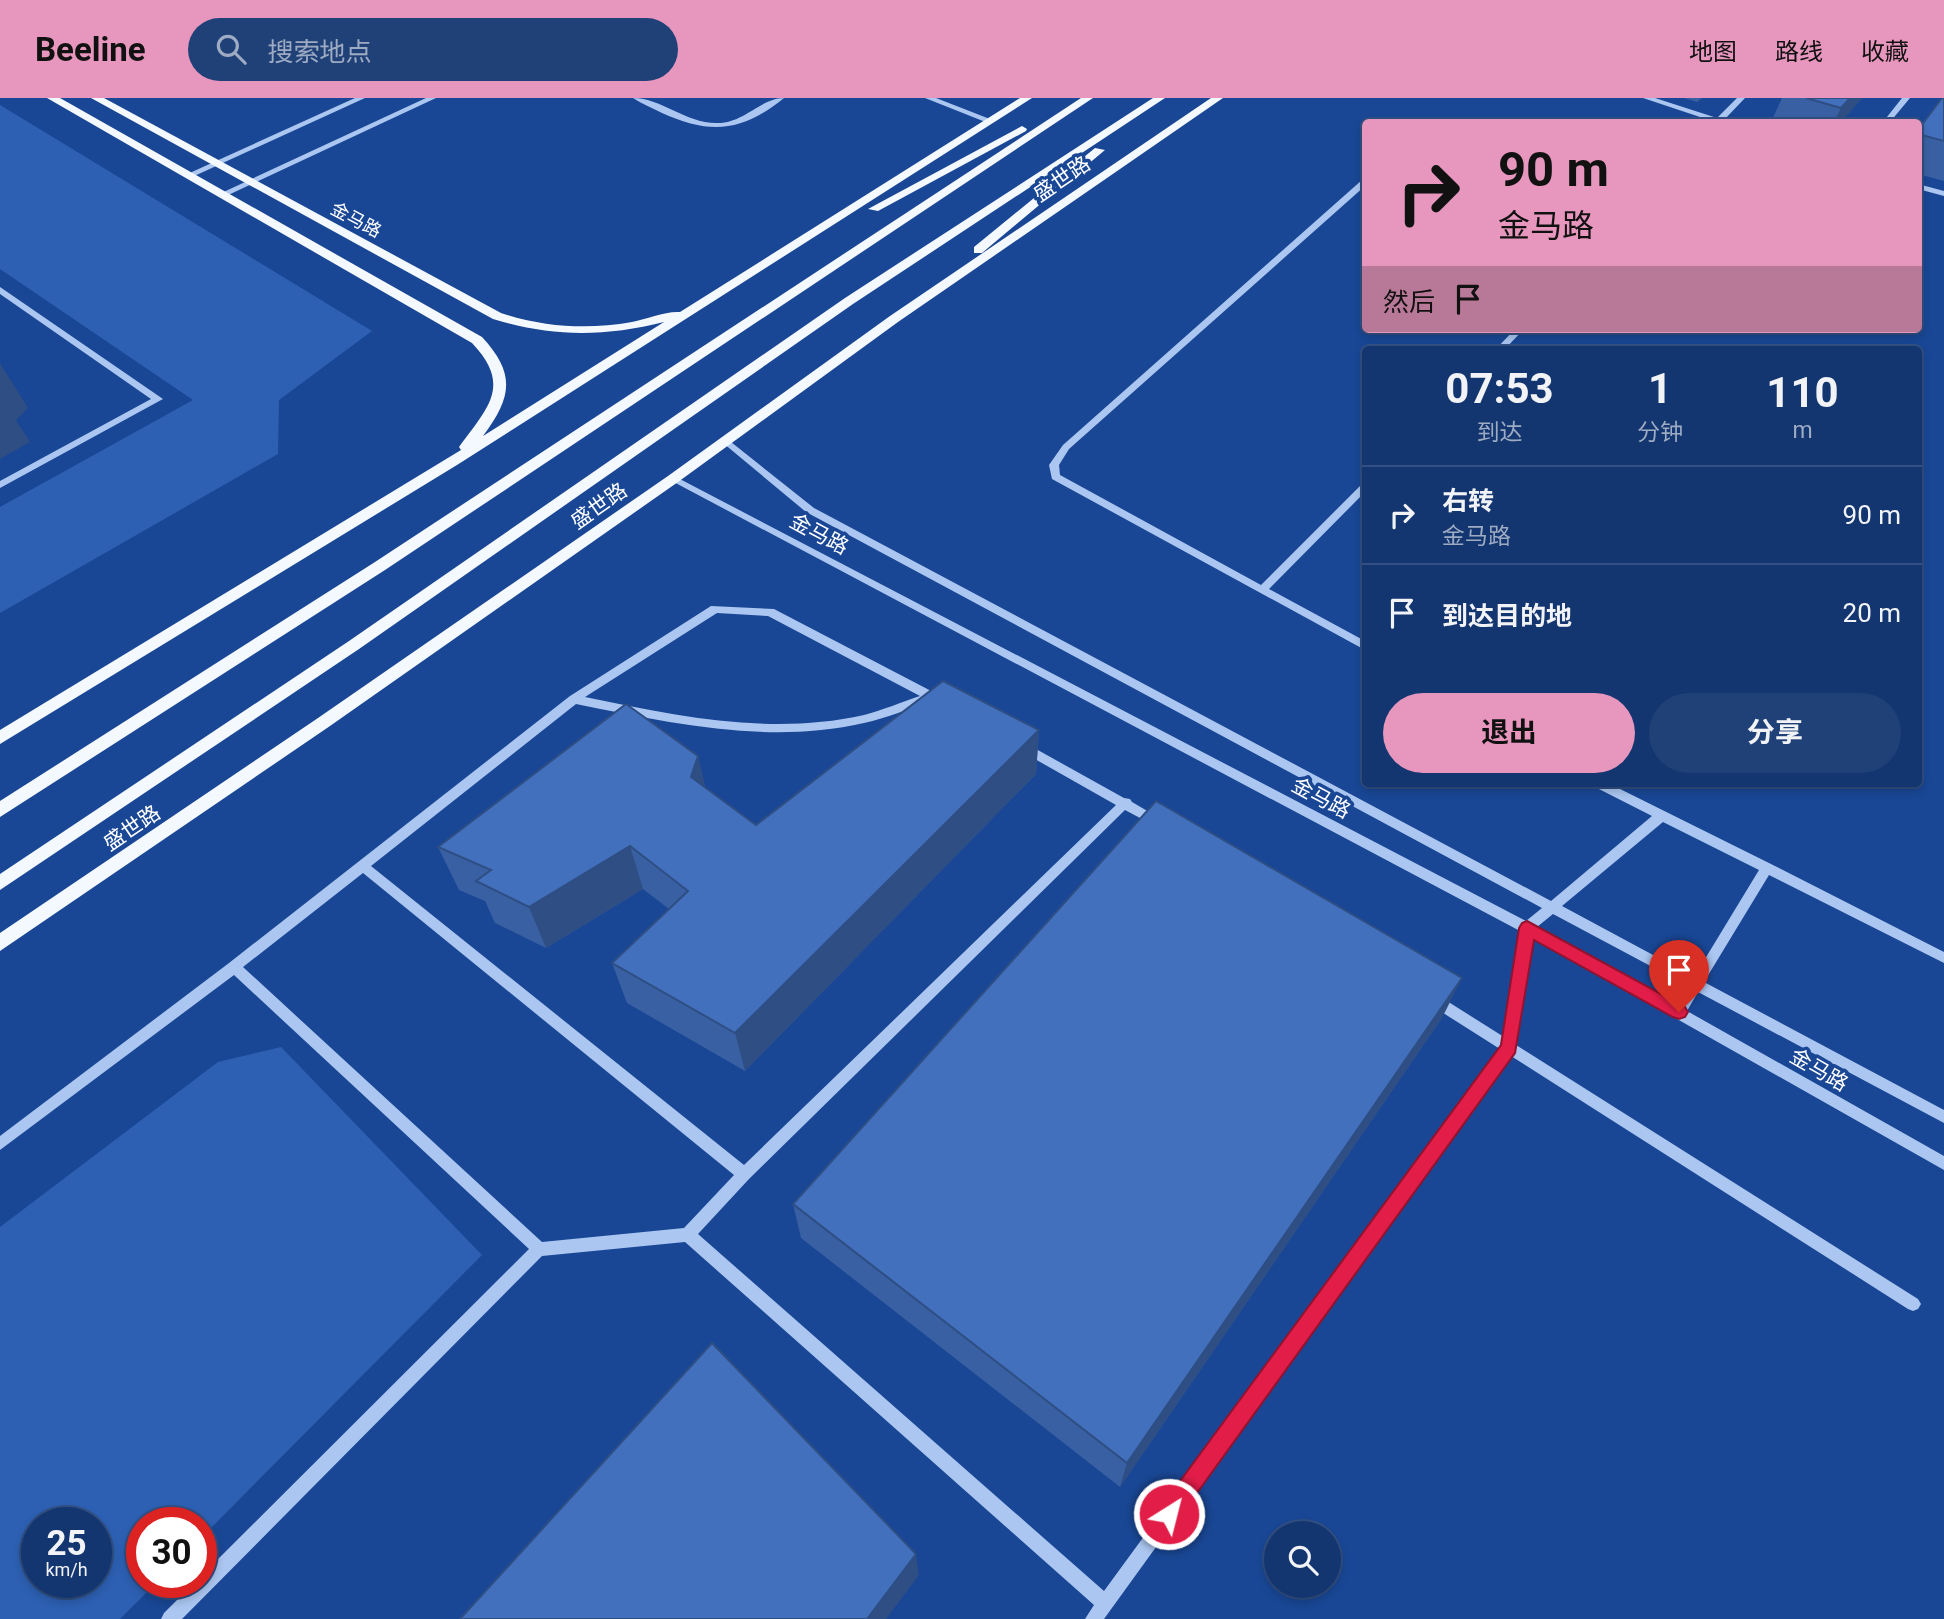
<!DOCTYPE html>
<html lang="zh">
<meta charset="utf-8">
<style>
:root{--surface:#133570;--page:#204078;--text:#f1f3f6;--muted:#9dabc3;--line:#325083;--accent:#e797bd}
body{margin:0;font-family:Roboto,"Noto Sans SC",sans-serif;background:var(--page);color:var(--text);height:100vh;display:flex;flex-direction:column;font-size:26px;white-space:nowrap}
*{box-sizing:border-box;margin:0}
p{font-size:23px;color:var(--muted)}
.icon{flex:none;width:38px;height:38px;fill:none;stroke:currentColor;stroke-width:2;stroke-linecap:round;stroke-linejoin:round}
.map{position:relative;flex:1;overflow:hidden}
.details{position:absolute;left:1362px;top:248px;width:560px;height:441px;display:flex;flex-direction:column;background:var(--surface);border-radius:7px;box-shadow:0 4px 10px #0003,0 0 0 2px var(--line)}
.details>*{flex:none}
.hud{position:absolute;left:1362px;top:21px;width:560px;height:214px;border-radius:7px;box-shadow:0 4px 10px #0003,0 0 0 2px var(--line);background:#e797bd;color:#111;overflow:hidden}
.tools{position:absolute;left:1264px;top:1423px;display:grid;gap:14px}
.tools a{display:grid;place-items:center;width:77px;height:77px;border-radius:50%;background:var(--surface);box-shadow:0 4px 10px #0003,0 0 0 2px var(--line);font-size:35px}
.speed{position:absolute;left:21px;top:1409px;display:flex;gap:14px;font-size:35px;font-weight:700;text-align:center}
.speed>*{display:grid;place-content:center;width:91px;height:91px;border-radius:50%;background:var(--surface);box-shadow:0 4px 10px #0003,0 0 0 2px var(--line);line-height:1}
.speed small{font-size:18px;font-weight:400}
.speed .limit{border:10px solid #d22;background:#fff;color:#111}
.pin{position:absolute;display:grid;place-items:center;width:60px;height:60px;color:#fff;margin:-72px -30px;border-radius:50% 50% 50% 0;rotate:-45deg;box-shadow:0 0 7px #0007}
.pin .icon{rotate:45deg}
.me{position:absolute;width:77px;margin:-38px;rotate:36deg;stroke-linejoin:round;filter:drop-shadow(0 0 5px #0008)}
.turn{display:flex;align-items:center;gap:24px;height:147px;padding:0 21px;font-size:32px}
.turn .icon{width:91px;height:91px;stroke-width:2.5}
.turn b{display:block;font-size:49px;line-height:60px}
.then{display:flex;align-items:center;height:66px;padding:0 21px;background:#0003;gap:14px;font-size:26px}
.eta{display:flex;justify-content:space-evenly;align-items:center;height:119px;text-align:center}
.eta b{font-size:42px;font-weight:700;line-height:49px}
.action{display:flex;gap:14px;margin-top:auto;padding:14px 21px}
.action a{flex:1;height:80px;border-radius:42px;background:var(--accent);color:#111;font-size:28px;font-weight:700;line-height:80px;text-align:center}
.action a+a{background:var(--page);color:var(--text)}
ul{padding:0;list-style:none}
li{display:flex;align-items:center;gap:21px;height:98px;padding:0 21px;border-top:2px solid var(--line)}
li div{flex:1}
li b{display:block;font-size:26px}
li em{font-style:normal}
header{display:flex;align-items:center;gap:42px;box-sizing:border-box;height:98px;padding:0 35px;background:var(--accent);color:#111}
header strong{font-size:33px}
nav{display:flex;gap:38px;margin-inline-start:auto;font-size:24px}
.search{width:490px;height:63px;background:var(--page);display:flex;align-items:center;gap:18px;box-sizing:border-box;padding:0 24px;border-radius:38px;color:var(--muted);font-size:26px}
.map>svg:first-child{display:block}
</style>
<header>
<strong>Beeline</strong>
<div class="search"><svg class="icon" aria-label="search" viewBox="0 0 24 24"><circle cx="10" cy="10" r="6"/><path d="M15 15l6 6"/></svg>搜索地点</div>
<nav><a>地图</a><a>路线</a><a>收藏</a></nav>
</header>
<div class="map">
<svg width="1944" height="1521" viewBox="0 0 1944 1521">
<rect width="100%" height="100%" fill="#194795"/>
<path fill="#2d60b3" fill-rule="evenodd" d="M0 7 372 233 279 302 278 356 0 515V409L193 302 0 171Z
M281 949 482 1157 201 1440V1424H142V1484H157L120 1521H0V1129L218 964ZM37 1424H96V1484H37Z"/>
<g fill="none" stroke-linecap="round" stroke-linejoin="round">
<path fill="#abc6f0" fill-rule="evenodd" d="M355 0H365L190 80 183 78Z
M426 0H436L224 99 217 97Z
M633 0C662 0 686 26 718 25 744 25 761 0 784 0 742 34 711 37 662 15 653 10 642 6 633 0Z
M925 0H936L995 23 988 25Z
M1643 0H1655L1717 20 1737 0H1745L1724 22 1726 24H1715Z
M1902 0H1910L1890 24H1883Z
M1362 82H1365V88L1069 351 1059 367 1060 377 1261 487 1362 386 1365 385V394L1269 491 1365 543V552L1052 381 1049 367 1063 347Z
M1918 86 1944 93V98L1918 91Z
M0 189 163 301 0 390V383L151 301 0 196Z
M1515 231H1524L1504 252H1495Z
M726 340 814 410 1551 803 1652 718 1595 689 1593 686H1610L1771 766 1944 854V865L1769 777 1704 884 1944 1012V1025L1698 894 1687 913 1944 1058V1072L1532 839 1516 947 1918 1201 1921 1206 1918 1211 1913 1213 1908 1211 1511 958 1104 1521H1085L1094 1507 685 1144 542 1158 182 1521H161L164 1515 195 1484H201V1478L529 1151 234 877 0 1052V1038L229 865 570 598 711 508 774 511 935 595 946 603 940 607 930 603C908 611 887 620 864 625 768 647 670 625 576 606L371 768 744 1067 1116 707 1019 652 1017 649 1019 646H1027L1124 700 1130 701 1132 704 1161 721 1163 724 1161 727 1157 729 1125 712 749 1081 698 1136 1104 1493 1500 951 1429 906 1427 902 1429 898 1434 896 1439 898 1504 939 1520 833 668 381 673 378 676 379 1526 823 1542 810 806 414 723 345V341ZM717 515 768 518 920 598C902 604 883 612 864 617 771 638 676 618 585 599ZM1663 724 1759 772 1694 879 1562 808ZM363 775 734 1077 684 1130 542 1144 243 869ZM1553 816 1688 888 1676 907 1537 829Z"/>
<path fill="#f4f8ff" fill-rule="evenodd" d="M47 0H60L482 239C516 276 512 299 483 338L664 224C605 239 550 239 493 221L91 0H104L501 215C545 229 587 232 632 224 647 221 665 213 680 214L1020 0H1032L457 367 0 646V632L461 352 459 349C487 310 513 288 472 245Z
M1081 0H1093L385 472 0 719V703L375 464Z
M1153 0H1165L853 206 359 551 0 792V776L349 543 845 200Z
M1211 0H1223L898 224 678 384 330 628 0 853V835L318 620 668 378 890 218Z
M1022 28 1027 31 1026 33 878 113 868 111Z
M1095 50 1105 52 982 155H974V149Z"/>
</g>
<path fill="#3960a2" d="M1684 0H1702L1697 4Z
M1782 0H1862L1841 24H1771Z
M1944 0V83L1918 76V32Z
M1039 632 1036 676 745 973 627 905 612 865 669 811 643 791 546 850 495 825 485 803 459 792 438 749 698 658 705 689 756 727Z
M1442 920 1120 1389 801 1140 793 1106Z"/>
<path fill="#2e4e84" d="M1850 0H1862L1841 24H1834L1841 10Z
M0 265 28 310 16 322 30 344 0 361Z
M1039 632 1036 676 745 973 735 935Z
M698 658 708 701 691 679Z
M630 748 643 791 546 850 529 809Z
M1462 880 1442 920 1120 1389 1127 1365Z
M916 1456 919 1477 886 1521H867Z"/>
<path fill="#4270bc" stroke="#2e4e84" stroke-width="2" d="M1806 0H1850L1841 10Z
M1942 0H1944V43L1918 36V32Z
M943 583 1039 632 735 935 612 865 688 793 630 748 529 809 476 783 491 772 438 749 626 606 698 658 691 679 756 727Z
M1156 703 1462 880 1127 1365 793 1106Z
M712 1245 916 1456 867 1521H460Z"/>
<path fill="#e11d48" stroke="#92132f" stroke-width="2" d="M1527 823 1685 909 1688 914 1685 919 1679 921 1673 919 1534 842 1515 955 1176 1424 1169 1427 1161 1424 1158 1416 1161 1409 1501 947 1519 830 1522 825Z"/>
<g text-anchor="middle" stroke-width="7" stroke-linejoin="round" paint-order="stroke">
<g font-size="18" fill="#fff" stroke="#194795">
<text transform="translate(356 122) rotate(28)" y="6">金马路</text>
</g>
<g font-size="21" fill="#fff" stroke="#194795">
<text transform="translate(1062 81) rotate(-34)" y="7">盛世路</text>
<text transform="translate(599 408) rotate(-35)" y="7">盛世路</text>
<text transform="translate(819 436) rotate(28)" y="7">金马路</text>
<text transform="translate(1321 700) rotate(28)" y="7">金马路</text>
<text transform="translate(132 730) rotate(-34)" y="7">盛世路</text>
<text transform="translate(1819 972) rotate(30)" y="7">金马路</text>
</g>
</g>
</svg>
<div class="tools">
<a><svg class="icon" aria-label="search" viewBox="0 0 24 24"><circle cx="10" cy="10" r="6"/><path d="M15 15l6 6"/></svg></a>
</div>
<div class="speed"><div>25<small>km/h</small></div><div class="limit">30</div></div>
<div class="pin" style="left:1679px;top:914px;background:#d93025"><svg class="icon" aria-label="arrive" viewBox="0 0 24 24"><path d="M6 21V4h12l-3 4 3 4H6"/></svg></div>
<svg class="me" style="left:1169px;top:1416px" viewBox="-20 -20 40 40"><circle r="17" fill="#e11d48" stroke="#fff" stroke-width="3"/><path d="M0-11L8 9 0 5-8 9z" fill="#fff"/></svg>
<div class="hud">
<div class="turn"><svg class="icon" aria-label="right" viewBox="0 0 24 24"><path d="M7 20v-9h11M14 6l5 5-5 5"/></svg><div><b>90 m</b>金马路</div></div>
<div class="then">然后<svg class="icon" aria-label="arrive" viewBox="0 0 24 24"><path d="M6 21V4h12l-3 4 3 4H6"/></svg></div>
</div>
<section class="details">
<div class="eta">
<div><b>07:53</b><p>到达</p></div>
<div><b>1</b><p>分钟</p></div>
<div><b>110</b><p>m</p></div>
</div>
<ul>
<li><svg class="icon" aria-label="right" viewBox="0 0 24 24"><path d="M7 20v-9h11M14 6l5 5-5 5"/></svg><div><b>右转</b><p>金马路</p></div><em>90 m</em></li>
<li><svg class="icon" aria-label="arrive" viewBox="0 0 24 24"><path d="M6 21V4h12l-3 4 3 4H6"/></svg><div><b>到达目的地</b></div><em>20 m</em></li>
</ul>
<div class="action"><a>退出</a><a>分享</a></div>
</section>
</div>
